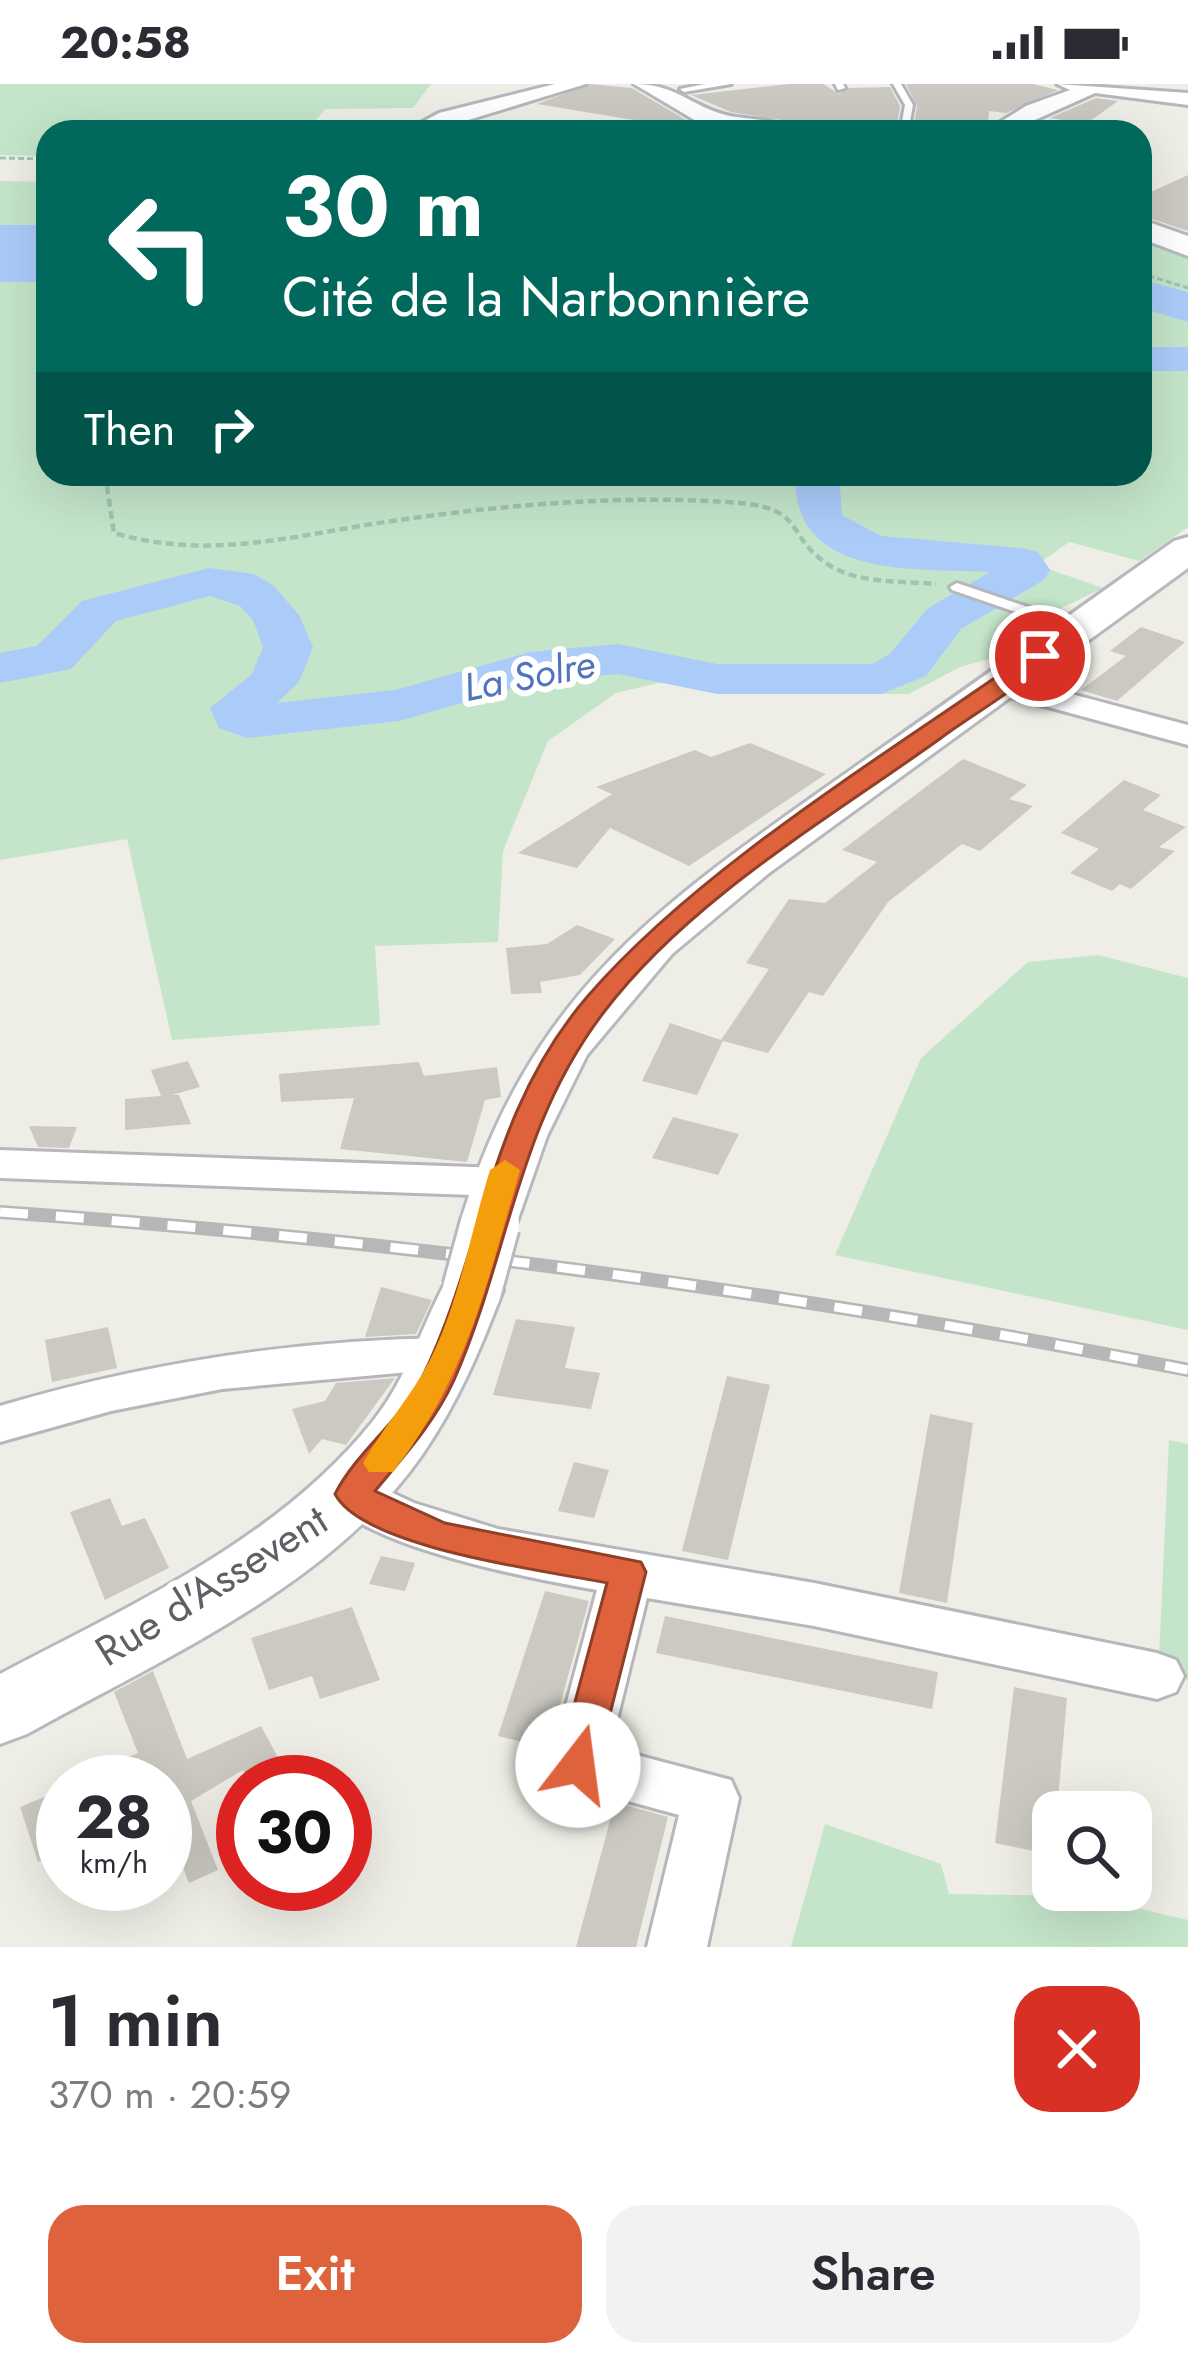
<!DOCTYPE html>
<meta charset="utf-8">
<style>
:root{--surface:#fff;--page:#f2f2f3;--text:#2b2b33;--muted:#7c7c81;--accent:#de633d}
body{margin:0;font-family:Jost,sans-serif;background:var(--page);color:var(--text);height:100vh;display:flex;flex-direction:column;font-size:45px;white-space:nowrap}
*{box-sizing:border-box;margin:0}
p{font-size:39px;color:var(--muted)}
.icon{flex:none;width:66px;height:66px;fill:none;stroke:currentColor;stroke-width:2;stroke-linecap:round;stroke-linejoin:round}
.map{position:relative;height:1863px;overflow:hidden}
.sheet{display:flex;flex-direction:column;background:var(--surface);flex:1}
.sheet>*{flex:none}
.banner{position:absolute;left:36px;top:36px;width:1116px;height:366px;border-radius:36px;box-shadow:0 12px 48px #0002;background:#00695c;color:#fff;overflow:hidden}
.fabs{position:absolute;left:1032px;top:1707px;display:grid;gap:24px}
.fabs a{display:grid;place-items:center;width:120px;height:120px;border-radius:24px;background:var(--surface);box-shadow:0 12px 48px #0002;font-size:60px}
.speed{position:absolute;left:36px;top:1671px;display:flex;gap:24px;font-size:60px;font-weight:700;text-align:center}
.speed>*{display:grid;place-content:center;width:156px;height:156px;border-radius:50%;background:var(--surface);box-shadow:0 12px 48px #0002;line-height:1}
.speed small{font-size:30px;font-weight:400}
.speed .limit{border:18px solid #d22;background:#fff;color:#111}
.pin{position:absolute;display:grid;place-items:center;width:102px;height:102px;color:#fff;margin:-51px;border:6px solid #fff;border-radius:50%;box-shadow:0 3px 12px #0007}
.me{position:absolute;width:132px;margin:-66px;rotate:15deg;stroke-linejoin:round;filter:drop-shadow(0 0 9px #0008)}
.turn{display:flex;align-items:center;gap:42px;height:252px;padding:0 48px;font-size:54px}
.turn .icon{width:156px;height:156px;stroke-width:2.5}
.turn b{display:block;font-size:84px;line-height:102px}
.then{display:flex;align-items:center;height:114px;padding:0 48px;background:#0003;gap:24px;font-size:45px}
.round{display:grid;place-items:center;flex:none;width:126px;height:126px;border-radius:36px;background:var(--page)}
.overview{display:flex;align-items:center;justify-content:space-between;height:204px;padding:0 48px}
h1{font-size:72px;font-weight:600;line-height:90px}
.cta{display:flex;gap:24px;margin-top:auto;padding:24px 48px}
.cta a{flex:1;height:138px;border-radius:36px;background:var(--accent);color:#fff;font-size:48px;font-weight:600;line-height:138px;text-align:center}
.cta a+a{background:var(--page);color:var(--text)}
.status{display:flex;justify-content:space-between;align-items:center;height:84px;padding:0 60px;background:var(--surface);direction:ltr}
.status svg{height:33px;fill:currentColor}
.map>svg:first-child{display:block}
</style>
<div class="status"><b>20:58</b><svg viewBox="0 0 49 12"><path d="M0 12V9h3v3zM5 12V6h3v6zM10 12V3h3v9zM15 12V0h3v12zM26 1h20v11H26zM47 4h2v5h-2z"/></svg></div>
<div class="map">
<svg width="1188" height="1863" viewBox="0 0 1188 1863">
<rect width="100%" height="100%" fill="#efeee6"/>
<path fill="#c4e5ca" d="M0 0H431L413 24 325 25 308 46 397 48H48V72L0 71Z
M0 97 48 98V390H1140V224L1188 238V443L1139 477 1069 458 1037 481 1103 504 1051 529 1000 572 960 583 909 610H743L692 598 658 599 616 609 548 657 503 767 498 858 375 862 380 941 172 956 127 755 0 776Z
M1140 151 1188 171V208L1140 195Z
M1098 871 1188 894V1246L835 1171 921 974 1028 878Z
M1169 1356 1188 1360V1596L1159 1574Z
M825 1740 941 1780 949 1810 1085 1812 1188 1836V1863H791Z"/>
<path fill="#abcbf9" d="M0 141H48V187L36 198H0Z
M1140 195 1188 208V238L1140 224Z"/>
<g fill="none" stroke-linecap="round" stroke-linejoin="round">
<path fill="#abcbf9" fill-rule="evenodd" d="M1140 263H1188V287H1140Z
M795 390H839L842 431 881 452 1022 464 1038 468 1050 486 1044 496 961 545 926 592 881 610H717L618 590 534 598 399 637 247 654 219 644 210 624 252 590 263 563 253 536 240 522 210 512 116 537 71 585 0 599V569L37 562 82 517 209 484 254 490 274 502 299 531 313 563 299 598 277 619 395 606 530 568 618 560 717 580H872L890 570 927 525 990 488C914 484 792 496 795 390Z"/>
</g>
<path fill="#cbc9c2" d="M590 0 632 4 706 48 537 20Z
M789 0H823L839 10 849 4 890 3 900 22 896 48H797L781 36 731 28 691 11Z
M906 0H1033L1058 6 1006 29 989 27 988 40H979L977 48 915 44 913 48 917 22Z
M1096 14 1118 17 1086 40 1050 34Z
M1188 91V147L1140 131V113Z
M1141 543 1185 558 1117 617 1081 606 1126 572 1110 567Z
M750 659 826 690 689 782 610 744 577 784 518 769 612 710 596 703 695 666 711 673Z
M963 675 1027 701 1009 715 1033 722 980 767 962 760 888 818 823 912 809 908 768 969 723 957 697 1011 642 997 670 939 721 956 769 885 746 879 789 815 825 819 877 778 842 766Z
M1124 696 1161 711 1143 726 1186 743 1159 763 1175 767 1131 805 1120 800 1112 807 1070 789 1099 765 1061 749Z
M577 841 615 855 580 891 540 898 542 909 511 910 506 864 547 860Z
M188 977 200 1003 172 1011H179L191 1040 125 1046V1015L161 1012 151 986Z
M419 978 424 992 497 983 501 1013 485 1016 467 1078 340 1065 354 1014 281 1018 279 990Z
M673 1033 739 1050 718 1091 652 1074Z
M29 1042 77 1043 69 1064 38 1063Z
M381 1203 432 1216 416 1250 365 1253Z
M516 1235 575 1243 565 1284 600 1289 591 1325 493 1311Z
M108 1243 117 1284 52 1298 45 1256Z
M727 1292 770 1301 728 1476 682 1467Z
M395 1294 346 1361 322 1355 309 1370 292 1325 325 1317 336 1299Z
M930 1330 973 1339 947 1519 899 1509Z
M574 1378 609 1386 594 1434 558 1427Z
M110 1414 122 1442 145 1434 169 1484 105 1516 70 1428Z
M381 1472 415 1479 405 1507 369 1500Z
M545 1507 589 1517 548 1664 498 1652Z
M352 1523 380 1596 320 1615 312 1592 269 1606 251 1554Z
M665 1532 938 1588 932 1625 656 1569Z
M153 1587 187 1675 261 1642 280 1677 246 1692 243 1686 191 1717 218 1786 189 1799 165 1738V1698L69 1697 138 1669 114 1608Z
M1014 1603 1067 1614 1053 1771 995 1759Z
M63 1705V1767L38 1778 20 1723Z
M615 1718 668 1733 636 1863H576Z"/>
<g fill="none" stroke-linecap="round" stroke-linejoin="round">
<g stroke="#b6b7bc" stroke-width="6">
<path id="lane" d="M705 0H731L684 8 680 5Z
M835 0H843L845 4 838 6Z
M893 0H901L913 21 908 48H900L905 21Z
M957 499 1084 542 1086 545 1084 548H1074L952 506 950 503Z"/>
</g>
<g stroke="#b6b7bc" stroke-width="6">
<path id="street" d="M555 0H586L429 48H404L439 29Z
M1057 0 1188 9V21L1095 9 1008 48H984L1026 22 1070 6Z
M1000 591 1188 641V661L989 607 984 600Z
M0 1066 501 1084 516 1088 522 1098 516 1108 501 1112 0 1094Z
M449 1254 465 1259 472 1271 465 1283 222 1305 111 1327 0 1358V1322C148 1278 295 1256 449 1254Z
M352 1390 414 1419 498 1445 814 1499 1157 1569 1176 1576 1184 1592 1176 1608 1157 1615 814 1542 647 1514 610 1664 731 1696 739 1714 707 1863H647L679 1731 558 1698 550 1681 597 1506C539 1496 355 1462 327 1410L334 1396Z"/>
</g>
<g stroke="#b7b9bf" stroke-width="6">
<path id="secondary" d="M634 0C678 0 692 24 730 32 750 36 779 34 793 48L708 44Z
M1140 135 1188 152V172L1140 154Z
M1188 453V484L769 789 672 870 587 971 547 1052 511 1155 490 1161 469 1155 460 1140C530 902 670 814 862 678 966 605 1070 531 1174 457Z
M472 1184 494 1190 503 1206C481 1264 458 1319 422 1371 330 1503 163 1574 27 1650L0 1660V1590C131 1521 278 1456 373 1337 409 1292 422 1239 450 1190Z"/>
</g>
<path stroke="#9ec5af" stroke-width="3" stroke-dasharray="6 3" stroke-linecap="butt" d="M0 74 48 75
M1140 189 1188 204"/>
<path stroke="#9ec5af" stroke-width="4.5" stroke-dasharray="8 4.5" stroke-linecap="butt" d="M105 390 114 449C211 477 295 451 392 437 503 421 616 411 727 418 810 422 782 451 829 481 859 500 902 497 936 500"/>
<use href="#lane" fill="#fff" fill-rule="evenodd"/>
<use href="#street" fill="#fff" fill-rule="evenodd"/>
<use href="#secondary" fill="#fff" fill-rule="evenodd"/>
<g stroke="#b6b7b7" stroke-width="14">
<path id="rail" d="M0 1128C400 1156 795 1208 1188 1286"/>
</g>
<use href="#rail" stroke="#fff" stroke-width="9" stroke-dasharray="28" stroke-linecap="butt"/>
<g stroke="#b7b9bf" stroke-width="64" stroke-linecap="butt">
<path id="secondary-bridge" d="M472 1206 490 1140"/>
</g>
<use href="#secondary-bridge" stroke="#fff" stroke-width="58"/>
</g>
<path fill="#de633d" stroke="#904028" stroke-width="3" d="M1032 568 1050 572C1021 604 976 628 941 654 827 736 690 815 604 928 516 1043 510 1169 454 1296 435 1338 404 1372 375 1407L445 1439 641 1478 646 1488 597 1681 592 1693 578 1698 564 1693 558 1681 607 1499C547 1487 363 1464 335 1410 357 1367 400 1338 422 1294 486 1163 486 1031 587 913 700 782 889 669 1032 568Z"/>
<path fill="#f59e0b" d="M505 1076 520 1086C487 1199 467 1293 393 1388H369L363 1379C383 1343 411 1313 430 1276 459 1219 471 1147 490 1086Z"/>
<g text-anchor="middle" stroke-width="12" stroke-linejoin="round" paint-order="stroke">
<g font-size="39" font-style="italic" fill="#4f73bc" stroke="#fff">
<text transform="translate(529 591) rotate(-11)" y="14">La Solre</text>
</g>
<g font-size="42" fill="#5e6065" stroke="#fff">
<text transform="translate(211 1501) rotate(-32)" y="15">Rue d'Assevent</text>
</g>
</g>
</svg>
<div class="fabs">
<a><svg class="icon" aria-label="search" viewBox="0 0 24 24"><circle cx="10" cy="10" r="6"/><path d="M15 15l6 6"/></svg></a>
</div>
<div class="speed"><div>28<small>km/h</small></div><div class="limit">30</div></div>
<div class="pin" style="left:1040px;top:572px;background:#d93025"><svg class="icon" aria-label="arrive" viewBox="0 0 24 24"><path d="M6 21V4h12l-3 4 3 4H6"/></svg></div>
<svg class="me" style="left:578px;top:1681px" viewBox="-20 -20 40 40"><circle r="19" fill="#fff"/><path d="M0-13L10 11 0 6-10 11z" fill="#de633d"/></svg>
<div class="banner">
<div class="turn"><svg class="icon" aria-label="left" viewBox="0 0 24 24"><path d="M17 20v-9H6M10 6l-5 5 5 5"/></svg><div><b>30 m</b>Cité de la Narbonnière</div></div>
<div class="then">Then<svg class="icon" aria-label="right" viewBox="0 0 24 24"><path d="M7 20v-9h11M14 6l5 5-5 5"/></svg></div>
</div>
</div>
<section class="sheet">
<div class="overview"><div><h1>1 min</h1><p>370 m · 20:59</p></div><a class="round" style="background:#d93025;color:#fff"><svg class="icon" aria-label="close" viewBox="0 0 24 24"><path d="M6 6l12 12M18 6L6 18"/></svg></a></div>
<div class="cta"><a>Exit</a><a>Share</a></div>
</section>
